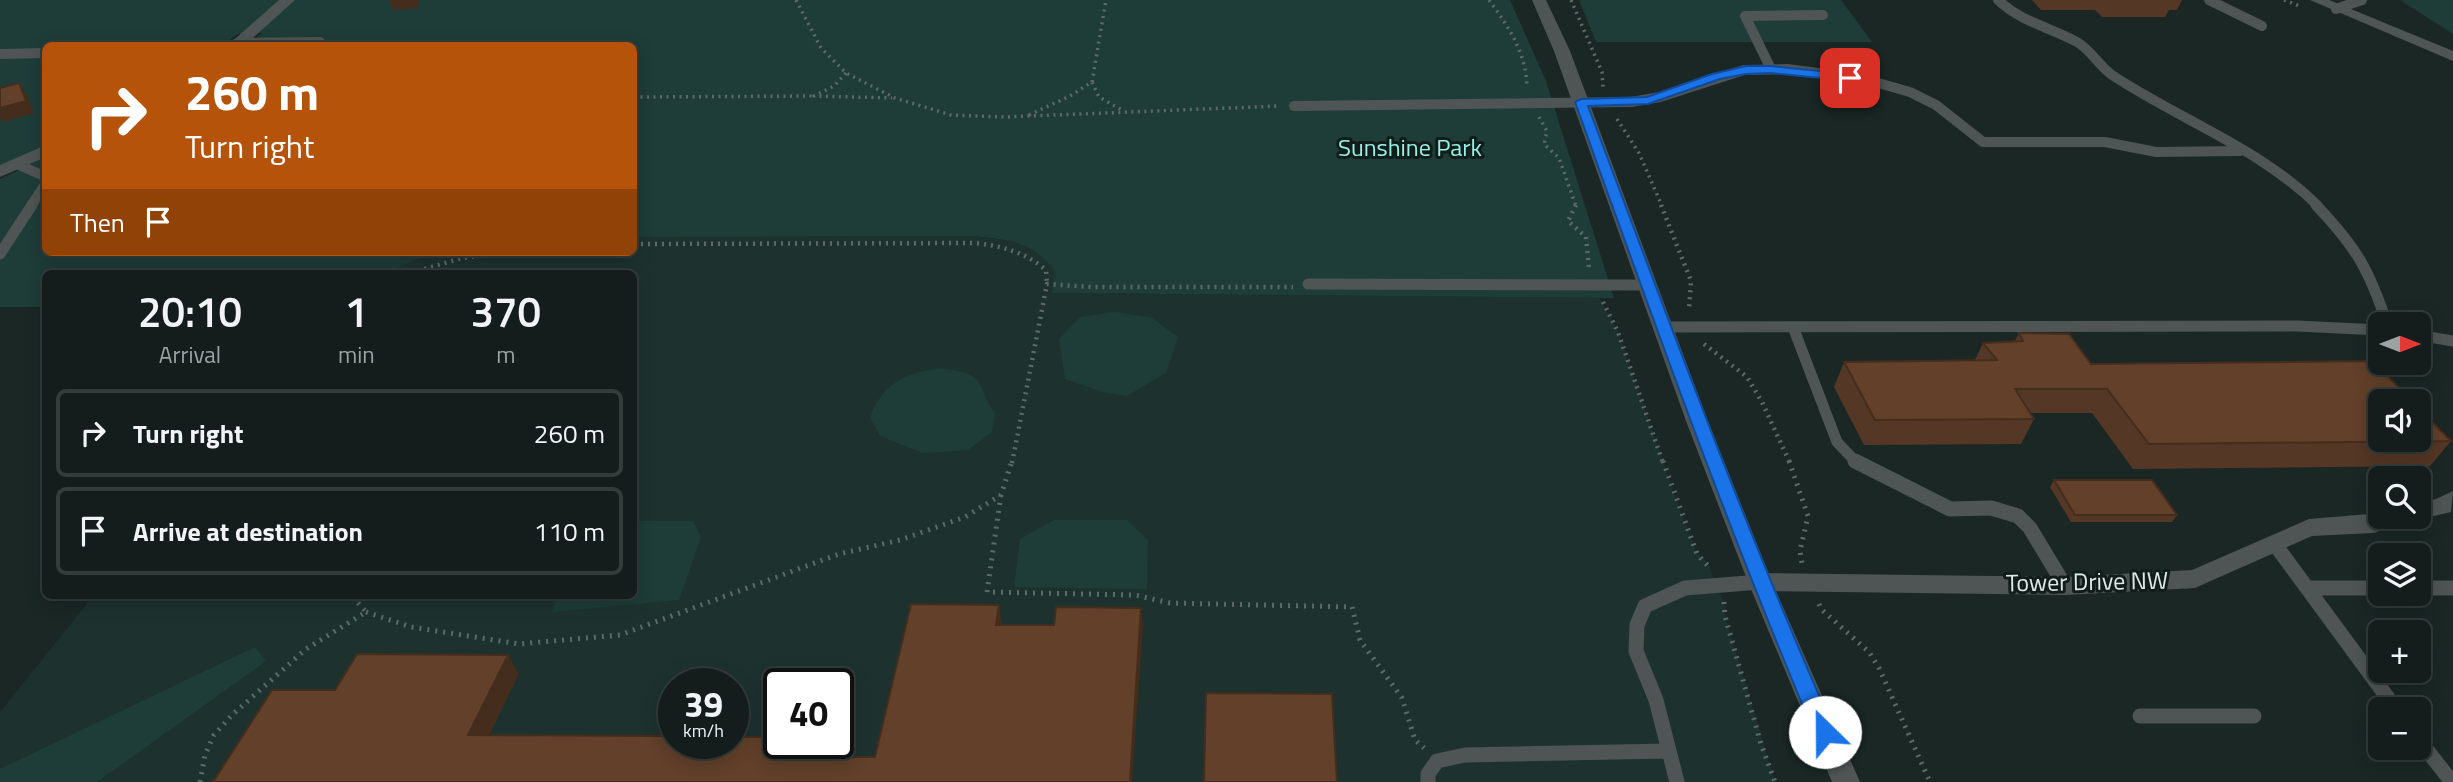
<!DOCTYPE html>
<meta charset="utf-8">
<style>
:root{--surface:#141d1c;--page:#212a29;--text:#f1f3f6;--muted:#9da2a3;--line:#333b3b}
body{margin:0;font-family:"Titillium Web",sans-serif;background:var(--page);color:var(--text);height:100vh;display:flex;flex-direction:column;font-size:26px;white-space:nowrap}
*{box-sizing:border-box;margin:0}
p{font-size:23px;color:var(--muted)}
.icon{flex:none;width:38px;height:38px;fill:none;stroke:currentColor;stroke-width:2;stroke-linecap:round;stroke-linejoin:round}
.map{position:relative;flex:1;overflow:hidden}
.drawer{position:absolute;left:42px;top:270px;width:595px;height:329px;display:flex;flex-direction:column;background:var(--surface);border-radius:10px;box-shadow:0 4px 18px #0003,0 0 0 2px var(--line)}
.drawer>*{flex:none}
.hud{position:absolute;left:42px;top:42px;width:595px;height:214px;border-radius:10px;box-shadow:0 4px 18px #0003,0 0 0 2px var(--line);background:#b45309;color:#fff;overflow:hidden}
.needle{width:46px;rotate:90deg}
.buttons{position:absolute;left:2368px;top:312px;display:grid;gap:14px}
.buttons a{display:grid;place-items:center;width:63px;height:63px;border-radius:10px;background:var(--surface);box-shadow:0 4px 18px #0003,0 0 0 2px var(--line);font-size:35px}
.speed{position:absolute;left:658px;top:668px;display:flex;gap:14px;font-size:35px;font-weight:700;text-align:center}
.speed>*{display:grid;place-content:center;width:91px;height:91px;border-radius:50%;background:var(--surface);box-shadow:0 4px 18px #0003,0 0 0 2px var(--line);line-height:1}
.speed small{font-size:18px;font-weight:400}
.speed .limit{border:4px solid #111;border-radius:10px;background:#fff;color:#111}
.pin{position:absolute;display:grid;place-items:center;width:60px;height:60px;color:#fff;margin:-30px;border-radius:14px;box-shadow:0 4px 10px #0006}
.me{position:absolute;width:77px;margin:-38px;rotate:337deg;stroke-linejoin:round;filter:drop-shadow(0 0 5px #0008)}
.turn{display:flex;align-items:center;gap:24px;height:147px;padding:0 28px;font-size:32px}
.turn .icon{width:91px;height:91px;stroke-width:2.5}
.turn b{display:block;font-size:49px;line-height:60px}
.then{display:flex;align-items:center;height:66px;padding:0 28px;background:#0003;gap:14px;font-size:26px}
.eta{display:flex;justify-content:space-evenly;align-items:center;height:119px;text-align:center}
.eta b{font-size:42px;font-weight:600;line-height:49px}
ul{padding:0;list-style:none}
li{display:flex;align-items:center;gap:21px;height:88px;margin:0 14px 10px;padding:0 14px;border:4px solid var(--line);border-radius:10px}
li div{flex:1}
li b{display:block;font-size:26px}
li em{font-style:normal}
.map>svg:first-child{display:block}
</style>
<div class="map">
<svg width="2453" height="782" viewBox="0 0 2453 782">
<rect width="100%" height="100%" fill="#1a2725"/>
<path fill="#1d322f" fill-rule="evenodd" d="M655 236H974L1024 243 1042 254 1055 271 1052 293 1600 298 1618 332 1678 505 1697 553 1707 562 1726 607 1725 616 1775 782H0V712L94 595H634V273H386L431 252H634V237ZM674 684H733V744H674ZM779 684H838V744H779Z"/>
<path fill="#1e3c38" d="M0 0H1510L1546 81 1614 298 1052 293 1055 271C1031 240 1011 241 974 236L634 237V46L247 45 262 33 238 34 223 45 46 46 45 147 0 169Z
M1579 0H1841L1872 42H1596Z
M2400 0H2453V34Z
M45 157 46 252H433L386 273H46L45 307H0V179Z
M1116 312 1152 318 1178 337 1166 373 1127 396 1102 392 1065 379 1059 339 1080 317Z
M940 368C951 370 971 371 978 381 985 392 986 403 995 413L992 432 968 450 923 453 880 436 870 417C884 382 904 374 940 368Z
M1054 520H1127L1148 540 1147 589 1014 587 1020 539Z
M634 521H693L701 537 679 600 552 612 557 595H634Z
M255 647 266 661 97 782H0V769Z"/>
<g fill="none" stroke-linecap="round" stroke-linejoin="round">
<path stroke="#5e6a68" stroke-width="3.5" stroke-dasharray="2 4.5" stroke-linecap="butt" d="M796 0 821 48 846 73 895 98 951 115 1005 117 1279 106
M1489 0C1509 27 1526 53 1527 87
M1571 0 1602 72 1603 87
M2284 0 2300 6
M846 73 834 86 814 96 892 98
M1092 82 1106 0
M634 97 814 96
M1029 115 1070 96 1092 82 1099 97 1124 111
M1539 117 1547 131 1544 144 1559 158 1576 206
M1617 119 1639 153 1662 206"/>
<path stroke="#5e6a68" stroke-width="4.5" stroke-dasharray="2 5" stroke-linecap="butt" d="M1576 205 1568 221 1586 237 1589 268
M1661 205 1691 281 1689 310
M634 244 975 243C1002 246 1025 252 1046 270L1047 284
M411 273 462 258 513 252
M1603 302 1618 332 1663 463
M1704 344 1747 377 1762 402 1790 463
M1012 463 1047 284 1091 287H1293"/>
<path stroke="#5e6a68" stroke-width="5" stroke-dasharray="2 6" stroke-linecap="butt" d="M1663 461 1697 554 1710 568
M1789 461 1808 516 1800 551 1802 563
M1001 495 987 592 1135 595 1170 603 1352 607 1360 640 1402 698 1415 740 1424 748
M1724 602 1725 616 1761 744 1775 782
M1819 604 1821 609 1869 652 1879 668 1930 782
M366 612 411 627 519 644 620 635 839 554 900 540 965 517 1001 495 1012 461
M200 782 205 755 214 735 232 715 306 649 366 612 351 595"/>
<path stroke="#4f5554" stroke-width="10" d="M1998 0C2021 22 2050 27 2077 42 2091 50 2099 66 2112 75 2180 120 2260 148 2318 206
M2209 0 2262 26
M2336 9 2362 0
M237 43 320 42
M1771 69 1745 16 1823 15
M1294 106 1631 102 1660 97 1744 70 1787 69 1864 79 1910 92 1936 105 1983 142H2105L2156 152 2240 151
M17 164 46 177
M31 206 46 183"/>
<path stroke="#4f5554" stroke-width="11" d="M2316 205C2356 247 2369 269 2387 324
M0 254 32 205
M1308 284 1647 285
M1662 327 2297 326 2380 330
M1793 327 1837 442 1857 463
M2418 335 2453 341"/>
<path stroke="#4f5554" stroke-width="15" d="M1855 461 1950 509 1991 508 2018 516 2030 528 2065 586
M2274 543 2396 709
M2309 588H2380
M2418 588H2453
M2140 716H2254
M2418 739 2452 782
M1428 782V774L1437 761 1465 755 1669 751
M1677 782 1656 700 1636 651 1637 625 1645 606 1685 588 1760 582"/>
<path fill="#4f5554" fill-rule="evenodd" d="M279 0H295L244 46H227Z
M2310 0H2329L2453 51V61Z
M46 48V58L0 59V49Z
M46 145V157L0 177V165Z
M2453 491 2451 512 2418 520 2412 519 2410 522 2373 533 2312 536 2195 588 2065 595 1760 591 1751 589 1748 582 1751 575 1760 573 2065 577 2192 570 2309 519 2380 513V516H2418V503L2436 499Z"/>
<path fill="#4f5554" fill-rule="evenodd" d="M1532 0H1546L1570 51 1708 421 1772 582 1860 782H1832L1748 582 1686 421 1554 51Z"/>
</g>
<path fill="#543724" d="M2032 0H2182L2177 10H2169L2165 17H2102L2095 10H2041Z
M2019 333 2091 364 2451 441 2430 466 2133 469 2092 413H2030L2034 419 2021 444 1864 445 1834 387 1844 362 1975 360 1983 343 2015 341Z
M2054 480 2177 515 2172 522H2071L2050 487Z"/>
<path fill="#452d1d" d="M389 0H420L417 8 394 10Z
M19 83 27 95 34 113 3 122 0 118V108Z
M999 605 1002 624 996 625Z
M1141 608 1143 627 1132 782H1130Z
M508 655 519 674 480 754 468 735Z
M839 737 845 756 841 776 834 757 838 744Z"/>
<path fill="#62402a" stroke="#452d1d" stroke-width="2" d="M19 83 26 101 0 108V88Z
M2019 333 2069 334 2091 364 2373 361 2412 401H2380V439H2418V408L2451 441 2149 444 2107 389H2015L2034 419 1875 420 1844 362 1997 360 1983 343 2023 341Z
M2054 480H2152L2177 515H2075Z
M911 604 999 605 996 625H1054L1056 607 1141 608 1130 782H213L272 690H335L357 654 508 655 468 735 674 736V744H733V737H779V744H837L834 757H875Z
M1206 693 1332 694 1337 782H1204Z"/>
<path fill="#1a73e8" stroke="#114b97" stroke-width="2" d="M1746 66H1771L1850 74 1856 78 1850 81 1771 73 1746 74 1720 79 1648 104 1588 106C1667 316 1744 526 1835 732L1832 738 1825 741 1817 738 1814 732C1726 525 1651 314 1575 102L1581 99 1647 97 1712 74Z"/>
<g text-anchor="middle" stroke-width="6" stroke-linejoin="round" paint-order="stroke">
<g font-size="24" fill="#96f0e3" stroke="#111d1b">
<text x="1410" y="156">Sunshine Park</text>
</g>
<g font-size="24" fill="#e1e9e8" stroke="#111d1b">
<text transform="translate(2087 582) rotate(-1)" y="8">Tower Drive NW</text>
</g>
</g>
</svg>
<div class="buttons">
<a><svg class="needle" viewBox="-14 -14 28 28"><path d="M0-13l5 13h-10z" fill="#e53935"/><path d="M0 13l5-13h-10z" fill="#9da2a3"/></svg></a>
<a><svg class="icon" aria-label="sound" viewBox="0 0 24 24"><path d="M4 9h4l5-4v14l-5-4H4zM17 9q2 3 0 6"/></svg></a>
<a><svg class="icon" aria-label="search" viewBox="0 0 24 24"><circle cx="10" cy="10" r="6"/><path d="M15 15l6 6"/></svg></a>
<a><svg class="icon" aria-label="layers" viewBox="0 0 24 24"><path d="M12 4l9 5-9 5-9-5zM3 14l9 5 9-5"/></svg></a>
<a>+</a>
<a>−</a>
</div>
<div class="speed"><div>39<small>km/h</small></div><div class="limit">40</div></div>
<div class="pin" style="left:1850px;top:78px;background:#d93025"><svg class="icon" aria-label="arrive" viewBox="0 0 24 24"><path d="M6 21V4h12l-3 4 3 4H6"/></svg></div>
<svg class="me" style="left:1825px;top:732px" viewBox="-20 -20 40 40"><circle r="19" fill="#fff"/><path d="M0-13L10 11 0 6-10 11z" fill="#1a73e8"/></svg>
<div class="hud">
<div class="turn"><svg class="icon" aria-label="right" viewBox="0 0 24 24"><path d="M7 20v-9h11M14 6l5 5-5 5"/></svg><div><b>260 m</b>Turn right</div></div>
<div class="then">Then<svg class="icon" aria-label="arrive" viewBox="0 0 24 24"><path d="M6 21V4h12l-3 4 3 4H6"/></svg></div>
</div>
<section class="drawer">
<div class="eta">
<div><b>20:10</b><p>Arrival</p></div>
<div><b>1</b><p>min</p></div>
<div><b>370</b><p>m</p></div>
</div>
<ul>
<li><svg class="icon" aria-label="right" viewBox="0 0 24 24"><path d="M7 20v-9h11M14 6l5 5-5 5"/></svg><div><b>Turn right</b></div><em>260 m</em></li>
<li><svg class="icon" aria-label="arrive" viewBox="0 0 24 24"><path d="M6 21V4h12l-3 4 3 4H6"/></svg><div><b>Arrive at destination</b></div><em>110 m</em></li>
</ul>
</section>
</div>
